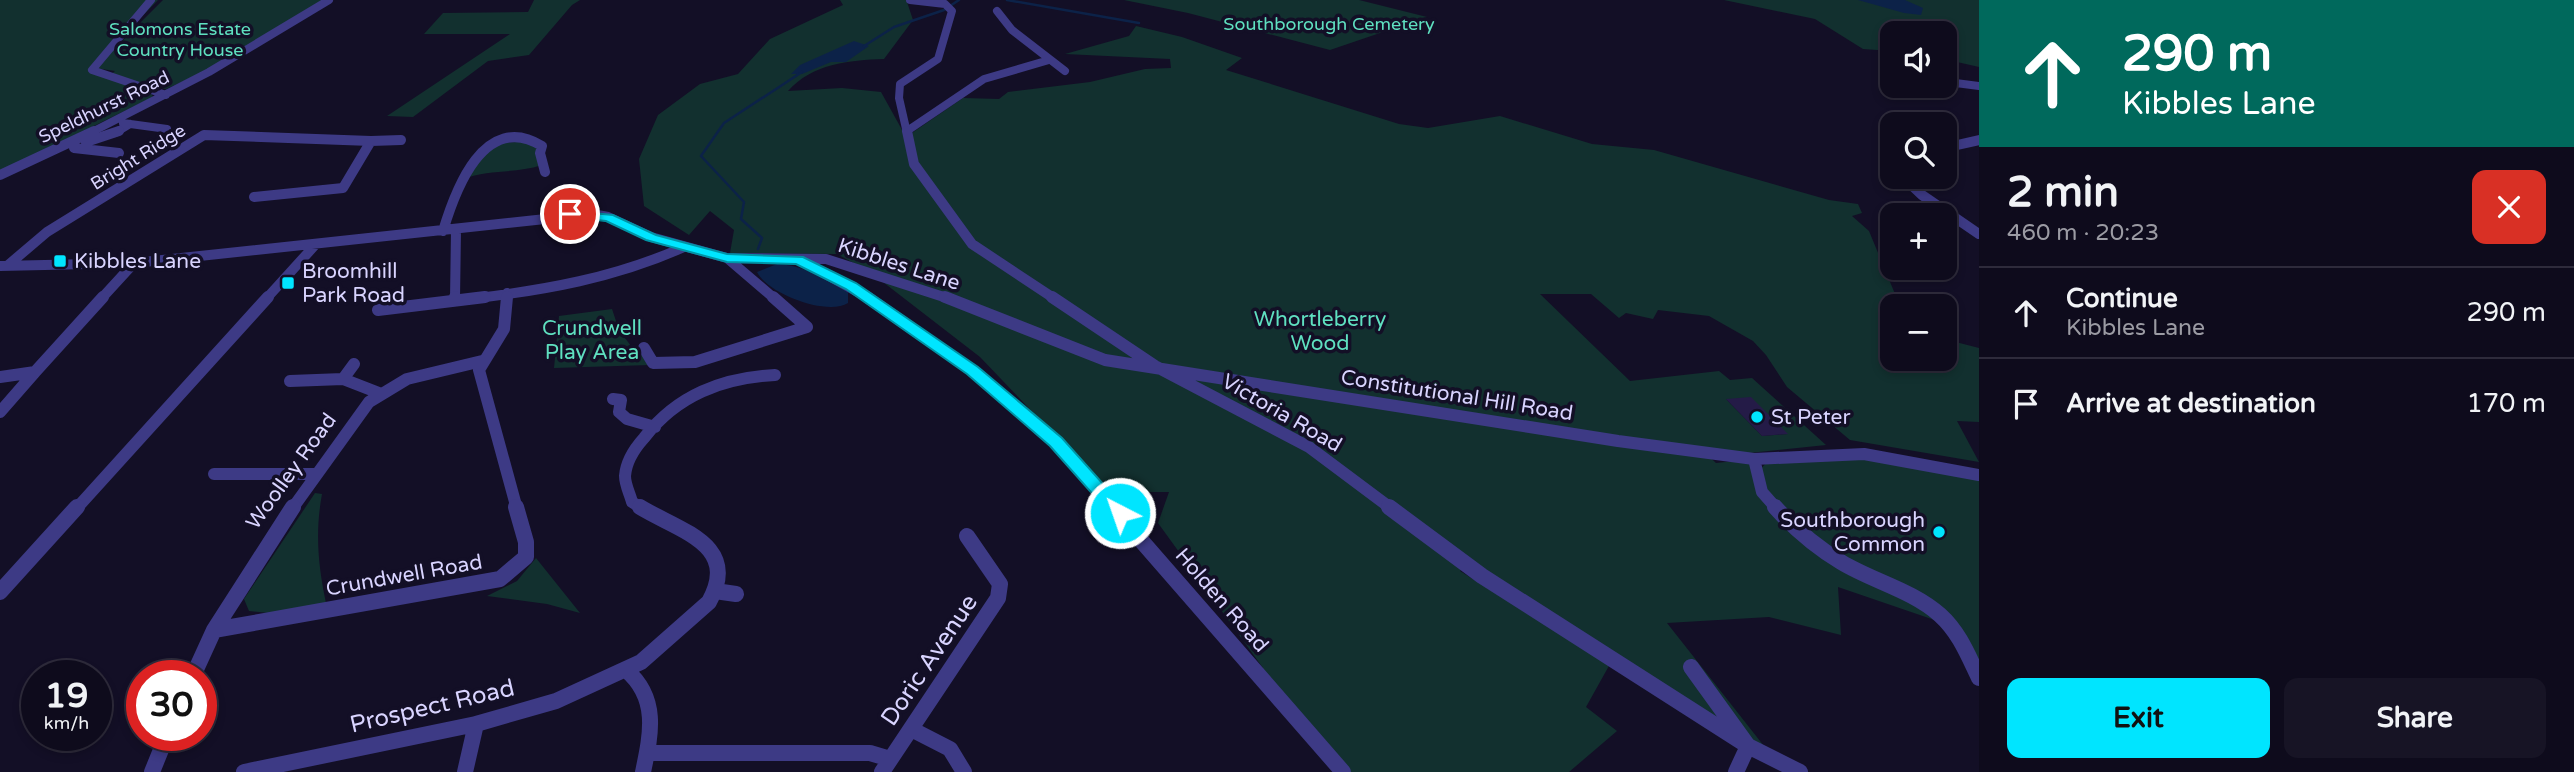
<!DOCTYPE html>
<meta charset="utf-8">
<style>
:root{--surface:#0e0b1c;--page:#171425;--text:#f1f3f6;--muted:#9b9ba3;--line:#2e2b3b;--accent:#00e5ff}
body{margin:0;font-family:"Varela Round",sans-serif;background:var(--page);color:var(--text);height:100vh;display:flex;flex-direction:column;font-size:26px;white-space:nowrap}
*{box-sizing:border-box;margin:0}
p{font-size:23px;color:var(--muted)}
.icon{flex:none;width:38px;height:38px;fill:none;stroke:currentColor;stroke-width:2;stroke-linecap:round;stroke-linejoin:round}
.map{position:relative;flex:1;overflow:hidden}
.sheet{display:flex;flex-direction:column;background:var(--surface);width:595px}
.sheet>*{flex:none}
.banner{background:#00695c;color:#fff;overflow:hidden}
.buttons{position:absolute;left:1880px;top:21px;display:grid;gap:14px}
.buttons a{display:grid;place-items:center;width:77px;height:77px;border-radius:14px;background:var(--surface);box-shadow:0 4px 10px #0003,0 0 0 2px var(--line);font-size:35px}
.speed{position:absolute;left:21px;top:660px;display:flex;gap:14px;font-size:35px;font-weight:700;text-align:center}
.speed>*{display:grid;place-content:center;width:91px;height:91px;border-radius:50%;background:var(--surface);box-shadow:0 4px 10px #0003,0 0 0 2px var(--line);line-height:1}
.speed small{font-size:18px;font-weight:400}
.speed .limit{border:10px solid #d22;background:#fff;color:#111}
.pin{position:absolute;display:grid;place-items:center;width:60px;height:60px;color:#fff;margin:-30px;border:4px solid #fff;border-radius:50%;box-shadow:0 2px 7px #0007}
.me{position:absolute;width:77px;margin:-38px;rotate:319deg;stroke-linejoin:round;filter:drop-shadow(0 0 5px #0008)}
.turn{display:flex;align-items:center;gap:24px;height:147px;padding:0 28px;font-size:32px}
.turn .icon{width:91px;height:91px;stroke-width:2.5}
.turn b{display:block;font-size:49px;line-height:60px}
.round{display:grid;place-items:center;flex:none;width:74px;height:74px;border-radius:14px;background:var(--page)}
.headline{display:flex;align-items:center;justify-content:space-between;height:119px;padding:0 28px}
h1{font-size:42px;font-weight:700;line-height:52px}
.cta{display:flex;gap:14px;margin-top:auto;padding:14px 28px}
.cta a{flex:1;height:80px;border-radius:14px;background:var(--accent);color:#111;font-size:28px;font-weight:700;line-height:80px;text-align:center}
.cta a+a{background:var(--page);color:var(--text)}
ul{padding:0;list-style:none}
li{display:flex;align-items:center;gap:21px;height:91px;padding:0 28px;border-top:2px solid var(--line)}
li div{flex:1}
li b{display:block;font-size:26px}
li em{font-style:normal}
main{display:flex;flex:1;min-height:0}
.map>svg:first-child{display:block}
</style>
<main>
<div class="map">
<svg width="1979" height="772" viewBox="0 0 1979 772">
<rect width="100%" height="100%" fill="#130f26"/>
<path fill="#12302f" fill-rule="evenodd" d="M0 0H158L89 71 151 93 153 97 0 172Z
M163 0H327L204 72 166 89 110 75 115 71 95 68Z
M534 0H580L572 5 529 55 488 61 413 117 387 116 510 34H424L443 13 528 12Z
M840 0H921L907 2 913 20 884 59C849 60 812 64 788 91L842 88 881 92 906 137 963 98 999 99 1008 92 1090 82 1145 69 1171 68 1170 59 1065 54 1129 36 1136 26 1182 37 1242 58 1226 70 1399 124 1428 128 1500 116 1592 144 1654 150 1829 200 1858 204 1862 213 1852 216 1869 231 1900 306H1892V359H1944V339L1979 348V422L1957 421 1979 462 1850 440 1787 387 1766 355 1753 341 1709 316 1658 310 1653 319 1626 313 1619 318 1591 294H1540L1630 381 1719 371 1730 380 1752 378 1826 445 1740 454 1698 446 1716 463 1754 459 1762 492 1792 526 1952 626 1838 587 1841 635 1769 617 1667 623 1775 760 1468 563 1460 571 1610 664 1586 707 1617 731 1569 772H1343L1253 668H1263L1158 523 1169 492H1109L980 357 870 272 837 254 730 253 734 230 710 211 689 235 644 206 639 159 658 115 700 84 738 74 770 39 843 5ZM1726 399 1787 434 1762 436Z
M1124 0H1359L1427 17 1330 50 1188 13Z
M1724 0H1979V67L1944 59V33H1892V51L1863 49 1815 19Z
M536 141 542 165C515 174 489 169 463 179L496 143Z
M612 309 619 330 631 346 644 348 650 365 554 368 559 316Z
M1849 456 1979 478V664L1955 625 1811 538 1763 487 1759 471 1766 463Z
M315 493 322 494C315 532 318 565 326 603L269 613 249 611 244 599Z
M536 558 580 613 547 604 487 596 517 581Z"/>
<path fill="#0c2248" d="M1858 0H1905L1923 8 1921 15 1904 13Z
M854 41 869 46 846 62H831L802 74H791L800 65Z
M777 264C804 265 825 279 848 292V303C827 316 768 294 757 272Z"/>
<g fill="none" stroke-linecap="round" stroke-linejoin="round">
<path stroke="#0c2248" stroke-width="2.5" d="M1007 0 1139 23
M864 46 894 27 944 10 959 0
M758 249 762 238 741 219 744 202 701 156 724 123 802 72"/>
</g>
<path fill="#241b47" d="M1751 397 1788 434 1762 436 1726 399Z"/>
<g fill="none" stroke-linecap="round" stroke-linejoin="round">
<path stroke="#3d3a85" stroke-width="8" d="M151 0 92 70 166 95
M997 11 1012 30 1065 71
M1948 82 1979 86
M123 123 167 129
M907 131 984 79 1049 60
M90 133 209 72 329 0
M115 133 130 124
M907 133 899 98 900 84 938 59 952 11 945 4 910 0"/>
<path stroke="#3d3a85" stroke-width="10" d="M907 131 914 164 972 244 1055 299
M371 141 401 140
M86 142 119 131
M74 148 119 153
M1944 148 1979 140
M0 175 94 131
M1903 177 1922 195 1979 234
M443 231C455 191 484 110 542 146L540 153 545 172
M727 258 775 299
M802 261 870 299
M0 266 134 263 592 214 608 217 651 237 727 258 826 259 950 299
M7 266 47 232 204 135 371 141 343 188 254 197
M101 299 134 263
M266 299 316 244
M455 299 456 230
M470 299C545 290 615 278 684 247
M506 299 507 293"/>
<path stroke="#3d3a85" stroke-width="12" d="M507 297 504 329 479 370 517 509
M867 297 973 371 1056 442 1114 509
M945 297 1105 360 1618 441 1754 459 1864 454 1979 475
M1052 297 1155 366 1309 447 1392 509
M455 300V297
M378 310 485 297
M644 348 653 363 695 362 807 327 773 297
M0 377 35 372 103 297
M343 379 354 364
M290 381 343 379 379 393
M613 399 621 400 619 412 627 419 655 427
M0 412 35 372
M1754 459 1762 492 1777 509
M214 474H317
M76 509 268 297
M292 509 369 402 407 379 482 361
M643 509 632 502C630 494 625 485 625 476 626 462 635 448 644 438 677 395 722 378 775 375"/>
<path stroke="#3d3a85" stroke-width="16" d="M1112 507 1343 772
M1389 507 1482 576 1748 746 1800 772
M1775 507C1794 528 1816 547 1841 562 1872 581 1912 590 1940 615 1959 632 1968 655 1979 678
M715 591 736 594
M0 592 77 507
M214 630 500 579 526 557V542L516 507
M1691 667 1748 746 1736 772
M626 670C659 698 651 734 643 772
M193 676 214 630 293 507
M911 729 950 749 964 772
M647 753H870L890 759
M152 772 167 735
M244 772 476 724 556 701 641 662 709 602C741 544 679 531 640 507
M465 772 476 724
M882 772 998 598 1000 584 967 536"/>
</g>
<path fill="#00e5ff" stroke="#0095a6" stroke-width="2" d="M570 211 613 215 656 235 727 254 803 257 856 283 978 367 1062 438 1129 513 1126 517H1113L1050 446 967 374 846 289 796 264 727 262 646 240 606 221 566 217V212Z"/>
<g fill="#00e5ff" stroke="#130f26" stroke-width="2.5">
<rect x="53" y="254" width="14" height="14" rx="3.5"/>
<rect x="281" y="276" width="14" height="14" rx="3.5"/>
<circle cx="1757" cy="417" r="7"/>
<circle cx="1939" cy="532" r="7"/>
</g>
<g text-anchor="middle" stroke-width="7" stroke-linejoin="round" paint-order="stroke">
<g font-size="18" fill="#5fe0c0" stroke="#130f26">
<text x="1329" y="30">Southborough Cemetery</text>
<text x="180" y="35">Salomons Estate<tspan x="180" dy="21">Country House</tspan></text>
</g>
<g font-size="18" fill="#d9d4ff" stroke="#130f26">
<text transform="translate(104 107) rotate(-26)" y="6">Speldhurst Road</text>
<text transform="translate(138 157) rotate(-32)" y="6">Bright Ridge</text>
</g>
<g font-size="21" fill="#d9d4ff" stroke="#130f26" text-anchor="start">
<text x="74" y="268">Kibbles Lane</text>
<text x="302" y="278">Broomhill<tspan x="302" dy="24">Park Road</tspan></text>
<text x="1771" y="424">St Peter</text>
<text x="1925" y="527" text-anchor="end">Southborough<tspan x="1925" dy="24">Common</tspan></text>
</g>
<g font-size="21" fill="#d9d4ff" stroke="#130f26">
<text transform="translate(899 264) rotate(18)" y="7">Kibbles Lane</text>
<text transform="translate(1457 395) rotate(9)" y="7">Constitutional Hill Road</text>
<text transform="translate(1282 413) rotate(30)" y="7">Victoria Road</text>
<text transform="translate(291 471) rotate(-54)" y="7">Woolley Road</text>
<text transform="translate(404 575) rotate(-10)" y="7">Crundwell Road</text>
<text transform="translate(1222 600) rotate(49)" y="7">Holden Road</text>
</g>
<g font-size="21" fill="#5fe0c0" stroke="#130f26">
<text x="1320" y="326">Whortleberry<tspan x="1320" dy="24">Wood</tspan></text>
<text x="592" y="335">Crundwell<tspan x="592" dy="24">Play Area</tspan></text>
</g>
<g font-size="24" fill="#d9d4ff" stroke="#130f26">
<text transform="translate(929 660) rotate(-56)" y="8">Doric Avenue</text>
<text transform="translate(432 706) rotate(-13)" y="8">Prospect Road</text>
</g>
</g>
</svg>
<div class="buttons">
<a><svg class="icon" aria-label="sound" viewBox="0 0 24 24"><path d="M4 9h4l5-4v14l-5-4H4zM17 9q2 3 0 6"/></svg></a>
<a><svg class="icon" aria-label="search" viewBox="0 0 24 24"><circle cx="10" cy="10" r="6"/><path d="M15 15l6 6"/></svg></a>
<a>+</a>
<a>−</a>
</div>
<div class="speed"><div>19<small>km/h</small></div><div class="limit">30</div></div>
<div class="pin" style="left:570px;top:214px;background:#d93025"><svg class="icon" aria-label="arrive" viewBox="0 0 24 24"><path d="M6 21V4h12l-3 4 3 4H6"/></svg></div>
<svg class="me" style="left:1120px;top:513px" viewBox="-20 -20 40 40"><circle r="17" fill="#00e5ff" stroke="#fff" stroke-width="3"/><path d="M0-11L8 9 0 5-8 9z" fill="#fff"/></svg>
</div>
<section class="sheet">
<div class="banner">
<div class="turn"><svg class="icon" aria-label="ahead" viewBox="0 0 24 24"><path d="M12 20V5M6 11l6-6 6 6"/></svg><div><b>290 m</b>Kibbles Lane</div></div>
</div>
<div class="headline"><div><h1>2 min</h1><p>460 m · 20:23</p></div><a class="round" style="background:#d93025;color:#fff"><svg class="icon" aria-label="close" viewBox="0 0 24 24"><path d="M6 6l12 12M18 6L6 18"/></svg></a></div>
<ul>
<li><svg class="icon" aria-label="ahead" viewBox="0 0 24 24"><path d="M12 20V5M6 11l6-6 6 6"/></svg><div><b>Continue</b><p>Kibbles Lane</p></div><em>290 m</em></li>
<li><svg class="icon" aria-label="arrive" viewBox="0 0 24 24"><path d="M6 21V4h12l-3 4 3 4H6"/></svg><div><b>Arrive at destination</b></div><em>170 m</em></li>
</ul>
<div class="cta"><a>Exit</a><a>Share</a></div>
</section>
</main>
